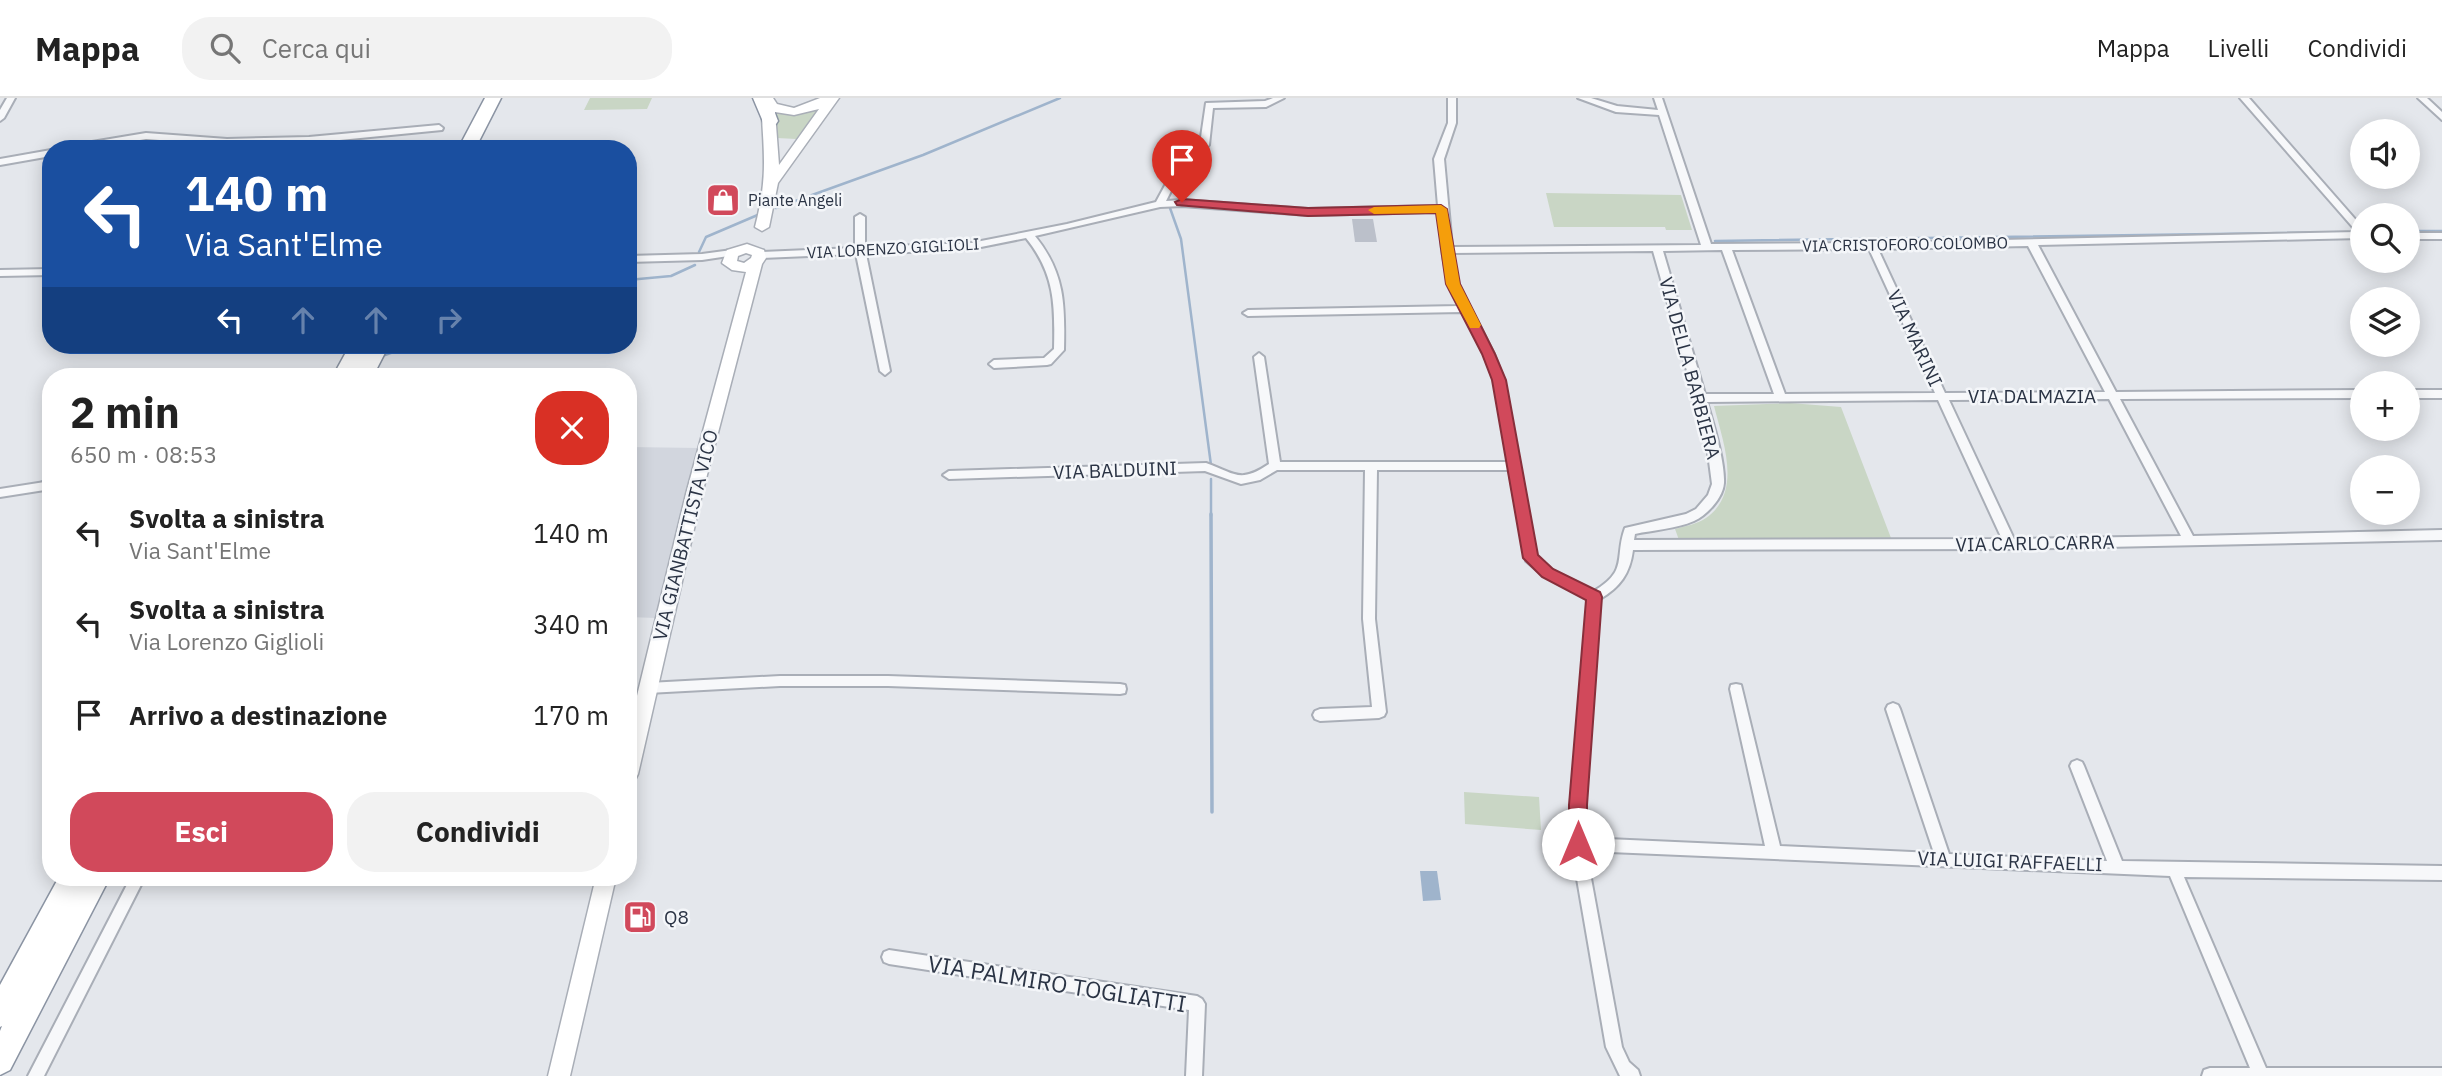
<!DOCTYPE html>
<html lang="it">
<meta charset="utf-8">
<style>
:root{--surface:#fff;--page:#f2f2f2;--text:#222;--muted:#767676;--line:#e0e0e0;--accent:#d1495b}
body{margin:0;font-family:"IBM Plex Sans",sans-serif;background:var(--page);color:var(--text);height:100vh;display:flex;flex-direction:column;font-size:26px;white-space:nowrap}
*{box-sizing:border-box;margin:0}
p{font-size:23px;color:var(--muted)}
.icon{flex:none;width:38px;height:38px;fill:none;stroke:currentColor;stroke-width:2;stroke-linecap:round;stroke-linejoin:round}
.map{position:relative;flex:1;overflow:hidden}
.side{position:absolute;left:42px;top:270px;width:595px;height:518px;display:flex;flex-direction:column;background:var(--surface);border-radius:28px;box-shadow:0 4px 18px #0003}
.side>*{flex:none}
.hud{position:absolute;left:42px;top:42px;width:595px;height:214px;border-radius:28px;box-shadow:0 4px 18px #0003;background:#1a4fa0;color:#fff;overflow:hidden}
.tools{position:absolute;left:2350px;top:21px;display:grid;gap:14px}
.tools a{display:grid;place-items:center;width:70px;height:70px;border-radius:50%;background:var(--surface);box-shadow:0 4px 18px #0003;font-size:35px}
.pin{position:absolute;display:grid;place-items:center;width:60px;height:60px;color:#fff;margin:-72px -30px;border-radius:50% 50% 50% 0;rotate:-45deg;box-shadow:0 0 7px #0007}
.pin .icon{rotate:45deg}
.me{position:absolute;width:77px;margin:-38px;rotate:0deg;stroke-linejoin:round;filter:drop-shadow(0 0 5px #0008)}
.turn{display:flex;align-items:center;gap:24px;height:147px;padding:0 28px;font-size:32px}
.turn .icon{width:91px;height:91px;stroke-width:2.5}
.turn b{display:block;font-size:49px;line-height:60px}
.lanes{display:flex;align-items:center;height:66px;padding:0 28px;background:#0003;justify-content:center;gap:35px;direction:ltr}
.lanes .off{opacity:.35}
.round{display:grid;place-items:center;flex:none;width:74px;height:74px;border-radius:28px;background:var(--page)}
.summary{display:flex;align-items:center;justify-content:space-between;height:119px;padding:0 28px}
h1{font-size:42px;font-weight:800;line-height:52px}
.cta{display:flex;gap:14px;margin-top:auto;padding:14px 28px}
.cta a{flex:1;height:80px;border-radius:28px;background:var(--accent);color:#fff;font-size:28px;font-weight:800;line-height:80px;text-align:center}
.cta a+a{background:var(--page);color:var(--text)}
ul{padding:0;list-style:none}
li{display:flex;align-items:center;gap:21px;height:91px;padding:0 28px}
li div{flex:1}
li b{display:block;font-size:26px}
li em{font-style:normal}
header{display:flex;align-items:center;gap:42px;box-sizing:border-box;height:98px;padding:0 35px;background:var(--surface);border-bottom:2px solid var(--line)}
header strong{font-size:33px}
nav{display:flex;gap:38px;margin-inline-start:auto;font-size:24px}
.search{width:490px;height:63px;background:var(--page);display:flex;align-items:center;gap:18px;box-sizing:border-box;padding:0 24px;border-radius:28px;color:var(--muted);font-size:26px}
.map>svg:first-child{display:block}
</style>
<header>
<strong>Mappa</strong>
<div class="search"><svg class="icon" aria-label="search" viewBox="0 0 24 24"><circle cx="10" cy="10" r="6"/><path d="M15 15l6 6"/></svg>Cerca qui</div>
<nav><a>Mappa</a><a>Livelli</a><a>Condividi</a></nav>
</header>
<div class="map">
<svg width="2442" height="978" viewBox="0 0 2442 978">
<rect width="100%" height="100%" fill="#e4e7ec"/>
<path fill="#d2d6de" d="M628 349 699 350 656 520 628 519Z"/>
<path fill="#c9d6c5" d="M590 0H652L647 11 584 12Z
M822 7 796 41 777 40 769 8C788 17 803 18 822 7Z
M1546 95 1681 97 1692 132H1666L1665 129H1554Z
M1790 305 1841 309 1891 440 1679 442 1675 431C1685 428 1698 426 1706 420 1743 394 1723 344 1714 308Z
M1464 694 1539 699 1541 732 1465 726Z"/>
<path fill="#9fb4cc" d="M1420 773H1437L1441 802 1423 803Z"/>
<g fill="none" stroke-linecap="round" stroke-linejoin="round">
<path stroke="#9fb4cc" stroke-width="2.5" d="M776 110 923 57 1060 0
M1170 110 1181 141 1211 367
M2408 133H2442
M1715 143 2362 134
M699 154 706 139 760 116
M628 182 671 178 695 167
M385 257 413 247
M325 278 328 277
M1211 381V418
M41 384 51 380"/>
<path stroke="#9fb4cc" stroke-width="3.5" d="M1211 416 1212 714"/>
</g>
<path fill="#bbc0ca" d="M1352 121H1373L1377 144H1355Z"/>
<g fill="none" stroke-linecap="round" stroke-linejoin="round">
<g stroke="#a9aeb7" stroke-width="4">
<path id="minor" d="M7 0H15L4 20 0 23V12Z
M1273 0H1284L1266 9 1213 10 1209 47 1176 83 1166 103 1182 102 1308 111 1438 108 1434 61 1448 25V0H1456V25L1444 61 1452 149 1701 147 1659 17 1616 14 1578 0H1591L1617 8 1658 12 1654 0H1662L1711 146 1872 145 2357 134 2240 0H2249L2362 129V140L2038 147 2116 294 2362 292V300L2120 301 2193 438 2442 432V442L2010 451 1633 452C1630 476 1620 489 1600 501L1585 707V740L1765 748 1730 591 1731 587 1736 586 1741 587 1742 591 1780 748 1934 755 1886 611 1888 607 1893 605 1898 607 1900 611 1949 756 2107 763 2070 668 2072 664 2077 662 2082 664 2084 668 2122 763 2442 768V782L2184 779 2266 970H2442V978H2202L2204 972 2210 970H2250L2170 778 1586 753 1622 949 1629 964 1638 972 1640 978H1620L1606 949 1571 746V707L1588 501 1544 478 1526 463 1509 372H1377L1375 521 1386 614 1384 618 1379 620 1320 623 1315 621 1313 617 1315 613 1320 611 1372 609 1363 521 1365 372H1277L1260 382 1241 386 1205 373 949 381 943 377 949 373 1206 365C1235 375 1239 386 1269 366L1254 259 1259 255 1264 259 1280 364H1508L1494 282 1484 256 1462 214 1248 218 1243 215 1248 212 1459 208 1448 186 1442 152 1439 114 1308 117 1182 108 1160 109 1035 138C1065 175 1065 207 1064 252L1051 266 1047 267 994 270 989 266 994 262 1044 260 1054 251C1055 207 1055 176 1026 140L971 151 866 156 890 273 885 277 880 273 856 156 760 160 755 157 760 154 855 150V119L860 116 865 119V149L971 145 1067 126 1156 104 1169 80 1200 46 1206 5 1265 3ZM2028 148 2105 294 1945 295 1878 151ZM1869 151 1935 295 1785 296 1732 152ZM1722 152 1774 296H1705L1663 153ZM1653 153 1706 340 1712 386 1708 397 1696 411 1686 416 1625 430C1614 460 1629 472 1594 493L1552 472 1536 458 1504 282 1494 256 1458 186 1452 155ZM2109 301 2181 438 2014 441 1949 302ZM1938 302 2002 441 1634 442 1635 436C1653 432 1676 431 1694 423 1707 417 1723 400 1724 385 1725 363 1713 325 1707 304Z
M2418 0H2427L2442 14V22Z
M439 27 443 30 442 32 309 45 227 47 146 41 86 51H64L68 48 146 35 227 41 309 39Z
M51 52V58L0 67V61Z
M2408 135H2442V141H2408Z
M732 152 735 153V157L702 162 628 164V158L702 156Z
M51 171V177L0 178V172Z
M2408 292H2442V300H2408Z
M51 383V391L0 399V391Z
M780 578H888L1120 586 1125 587 1126 591 1125 595 1120 596 888 588H780L648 595 643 594 642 590 643 586 648 585Z
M131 779H145L44 978H28Z
M889 852 1197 898 1202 901 1205 906 1202 978H1186L1189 912 889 866 884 864 882 859 884 854Z"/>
</g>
<g stroke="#a9aeb7" stroke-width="3">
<path id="secondary" d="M761 0H773L777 6 794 10 820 0H839L778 85 769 129 762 133 755 129C769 76 763 51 761 0ZM819 11 779 67 775 14 794 17Z
M747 146 764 152 766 160 762 166 702 396 638 676 635 682 628 684V635L686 396 746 174 732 172 722 165 727 152ZM746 155 752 157 751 160 744 165 737 163 738 158Z
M596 779H616L570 978H548Z"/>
</g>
<g stroke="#8b94a3" stroke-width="3">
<path id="motorway" d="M485 0H501L475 51H458Z
M753 0H769L778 23 776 26H764Z
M350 247H389L373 278H353L356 273 353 278H333Z
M59 779H110L10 972 0 977V933L2 928 0 929V887Z"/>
</g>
<use href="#minor" fill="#f7f8fa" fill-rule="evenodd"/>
<use href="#secondary" fill="#fff" fill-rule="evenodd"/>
<use href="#motorway" fill="#fff" fill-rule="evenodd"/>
</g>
<path fill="#d1495b" stroke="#882f3b" stroke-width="2" d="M1182 101 1308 110 1441 107 1447 111 1460 186 1495 256 1506 282 1538 457 1553 471 1600 494 1602 499 1587 707V746L1584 752 1578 755 1571 752 1569 746V707L1586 502 1542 479 1523 460 1492 282 1482 256 1446 186 1436 115 1308 118 1177 107 1175 104Z"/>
<path fill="#f59e0b" d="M1441 107 1447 111 1460 186 1481 227 1479 230H1470L1446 186 1436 115 1374 116 1368 112 1374 109Z"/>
<defs>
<g id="shop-square" transform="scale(1.75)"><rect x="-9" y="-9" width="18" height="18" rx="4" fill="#d1495b" stroke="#f4f6f9"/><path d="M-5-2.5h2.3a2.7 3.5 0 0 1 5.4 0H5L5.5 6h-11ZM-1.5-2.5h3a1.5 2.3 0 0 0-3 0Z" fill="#fff"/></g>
<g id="fuel-square" transform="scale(1.75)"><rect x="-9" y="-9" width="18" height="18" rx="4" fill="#d1495b" stroke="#f4f6f9"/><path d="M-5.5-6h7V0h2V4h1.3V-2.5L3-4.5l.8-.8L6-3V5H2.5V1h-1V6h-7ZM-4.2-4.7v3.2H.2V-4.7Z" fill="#fff"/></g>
</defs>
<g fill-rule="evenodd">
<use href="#shop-square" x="723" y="102"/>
<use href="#fuel-square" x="640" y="819"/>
</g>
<g text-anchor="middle" stroke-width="5" stroke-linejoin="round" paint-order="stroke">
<g font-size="16" fill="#2b3445" stroke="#f4f6f9" text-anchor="start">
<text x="748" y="108">Piante Angeli</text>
</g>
<g font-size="16" fill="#2b3445" stroke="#f4f6f9">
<text transform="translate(1905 146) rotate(-1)" y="6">VIA CRISTOFORO COLOMBO</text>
<text transform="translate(893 150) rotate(-3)" y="6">VIA LORENZO GIGLIOLI</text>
</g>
<g font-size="19" fill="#2b3445" stroke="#f4f6f9">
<text transform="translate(1915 240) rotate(65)" y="7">VIA MARINI</text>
<text transform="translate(1690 270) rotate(75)" y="7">VIA DELLA BARBIERA</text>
<text x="2032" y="305">VIA DALMAZIA</text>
<text transform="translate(1115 372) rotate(-2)" y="7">VIA BALDUINI</text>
<text transform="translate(685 437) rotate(-76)" y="7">VIA GIANBATTISTA VICO</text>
<text transform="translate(2035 445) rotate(-1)" y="7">VIA CARLO CARRA</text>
<text transform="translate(2010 763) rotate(2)" y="7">VIA LUIGI RAFFAELLI</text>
</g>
<g font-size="19" fill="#2b3445" stroke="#f4f6f9" text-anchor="start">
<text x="664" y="826">Q8</text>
</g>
<g font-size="23" fill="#2b3445" stroke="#f4f6f9">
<text transform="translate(1057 886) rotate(9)" y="8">VIA PALMIRO TOGLIATTI</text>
</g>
</g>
</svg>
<div class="tools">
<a><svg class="icon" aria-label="sound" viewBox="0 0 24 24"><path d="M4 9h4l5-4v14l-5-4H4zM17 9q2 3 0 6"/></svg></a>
<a><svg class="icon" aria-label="search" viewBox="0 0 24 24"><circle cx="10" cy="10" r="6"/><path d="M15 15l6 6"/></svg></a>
<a><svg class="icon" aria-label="layers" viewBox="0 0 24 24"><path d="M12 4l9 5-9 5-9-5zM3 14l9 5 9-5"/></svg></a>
<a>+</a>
<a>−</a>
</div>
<div class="pin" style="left:1182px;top:104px;background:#d93025"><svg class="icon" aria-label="arrive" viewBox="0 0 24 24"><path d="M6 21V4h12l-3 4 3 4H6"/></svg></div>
<svg class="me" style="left:1578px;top:746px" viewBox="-20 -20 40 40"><circle r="19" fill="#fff"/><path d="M0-13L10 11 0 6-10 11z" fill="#d1495b"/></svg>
<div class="hud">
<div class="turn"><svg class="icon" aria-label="left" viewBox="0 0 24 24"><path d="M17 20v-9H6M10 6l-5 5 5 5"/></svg><div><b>140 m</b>Via Sant'Elme</div></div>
<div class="lanes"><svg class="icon" aria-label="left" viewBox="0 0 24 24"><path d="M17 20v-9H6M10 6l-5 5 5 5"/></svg><svg class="icon off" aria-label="ahead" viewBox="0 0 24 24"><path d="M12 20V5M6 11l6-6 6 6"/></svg><svg class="icon off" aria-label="ahead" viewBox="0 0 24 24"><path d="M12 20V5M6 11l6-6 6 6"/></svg><svg class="icon off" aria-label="right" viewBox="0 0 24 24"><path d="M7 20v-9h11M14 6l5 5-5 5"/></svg></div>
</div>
<section class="side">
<div class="summary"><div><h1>2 min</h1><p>650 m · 08:53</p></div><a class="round" style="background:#d93025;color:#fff"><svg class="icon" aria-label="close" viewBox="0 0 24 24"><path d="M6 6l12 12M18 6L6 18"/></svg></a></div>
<ul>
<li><svg class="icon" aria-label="left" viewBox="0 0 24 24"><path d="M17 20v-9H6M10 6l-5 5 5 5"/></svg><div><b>Svolta a sinistra</b><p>Via Sant'Elme</p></div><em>140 m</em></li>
<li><svg class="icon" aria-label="left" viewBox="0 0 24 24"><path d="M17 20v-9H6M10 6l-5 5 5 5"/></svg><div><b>Svolta a sinistra</b><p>Via Lorenzo Giglioli</p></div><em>340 m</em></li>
<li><svg class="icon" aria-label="arrive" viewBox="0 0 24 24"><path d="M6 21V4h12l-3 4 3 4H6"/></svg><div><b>Arrivo a destinazione</b></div><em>170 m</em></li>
</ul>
<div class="cta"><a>Esci</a><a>Condividi</a></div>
</section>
</div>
